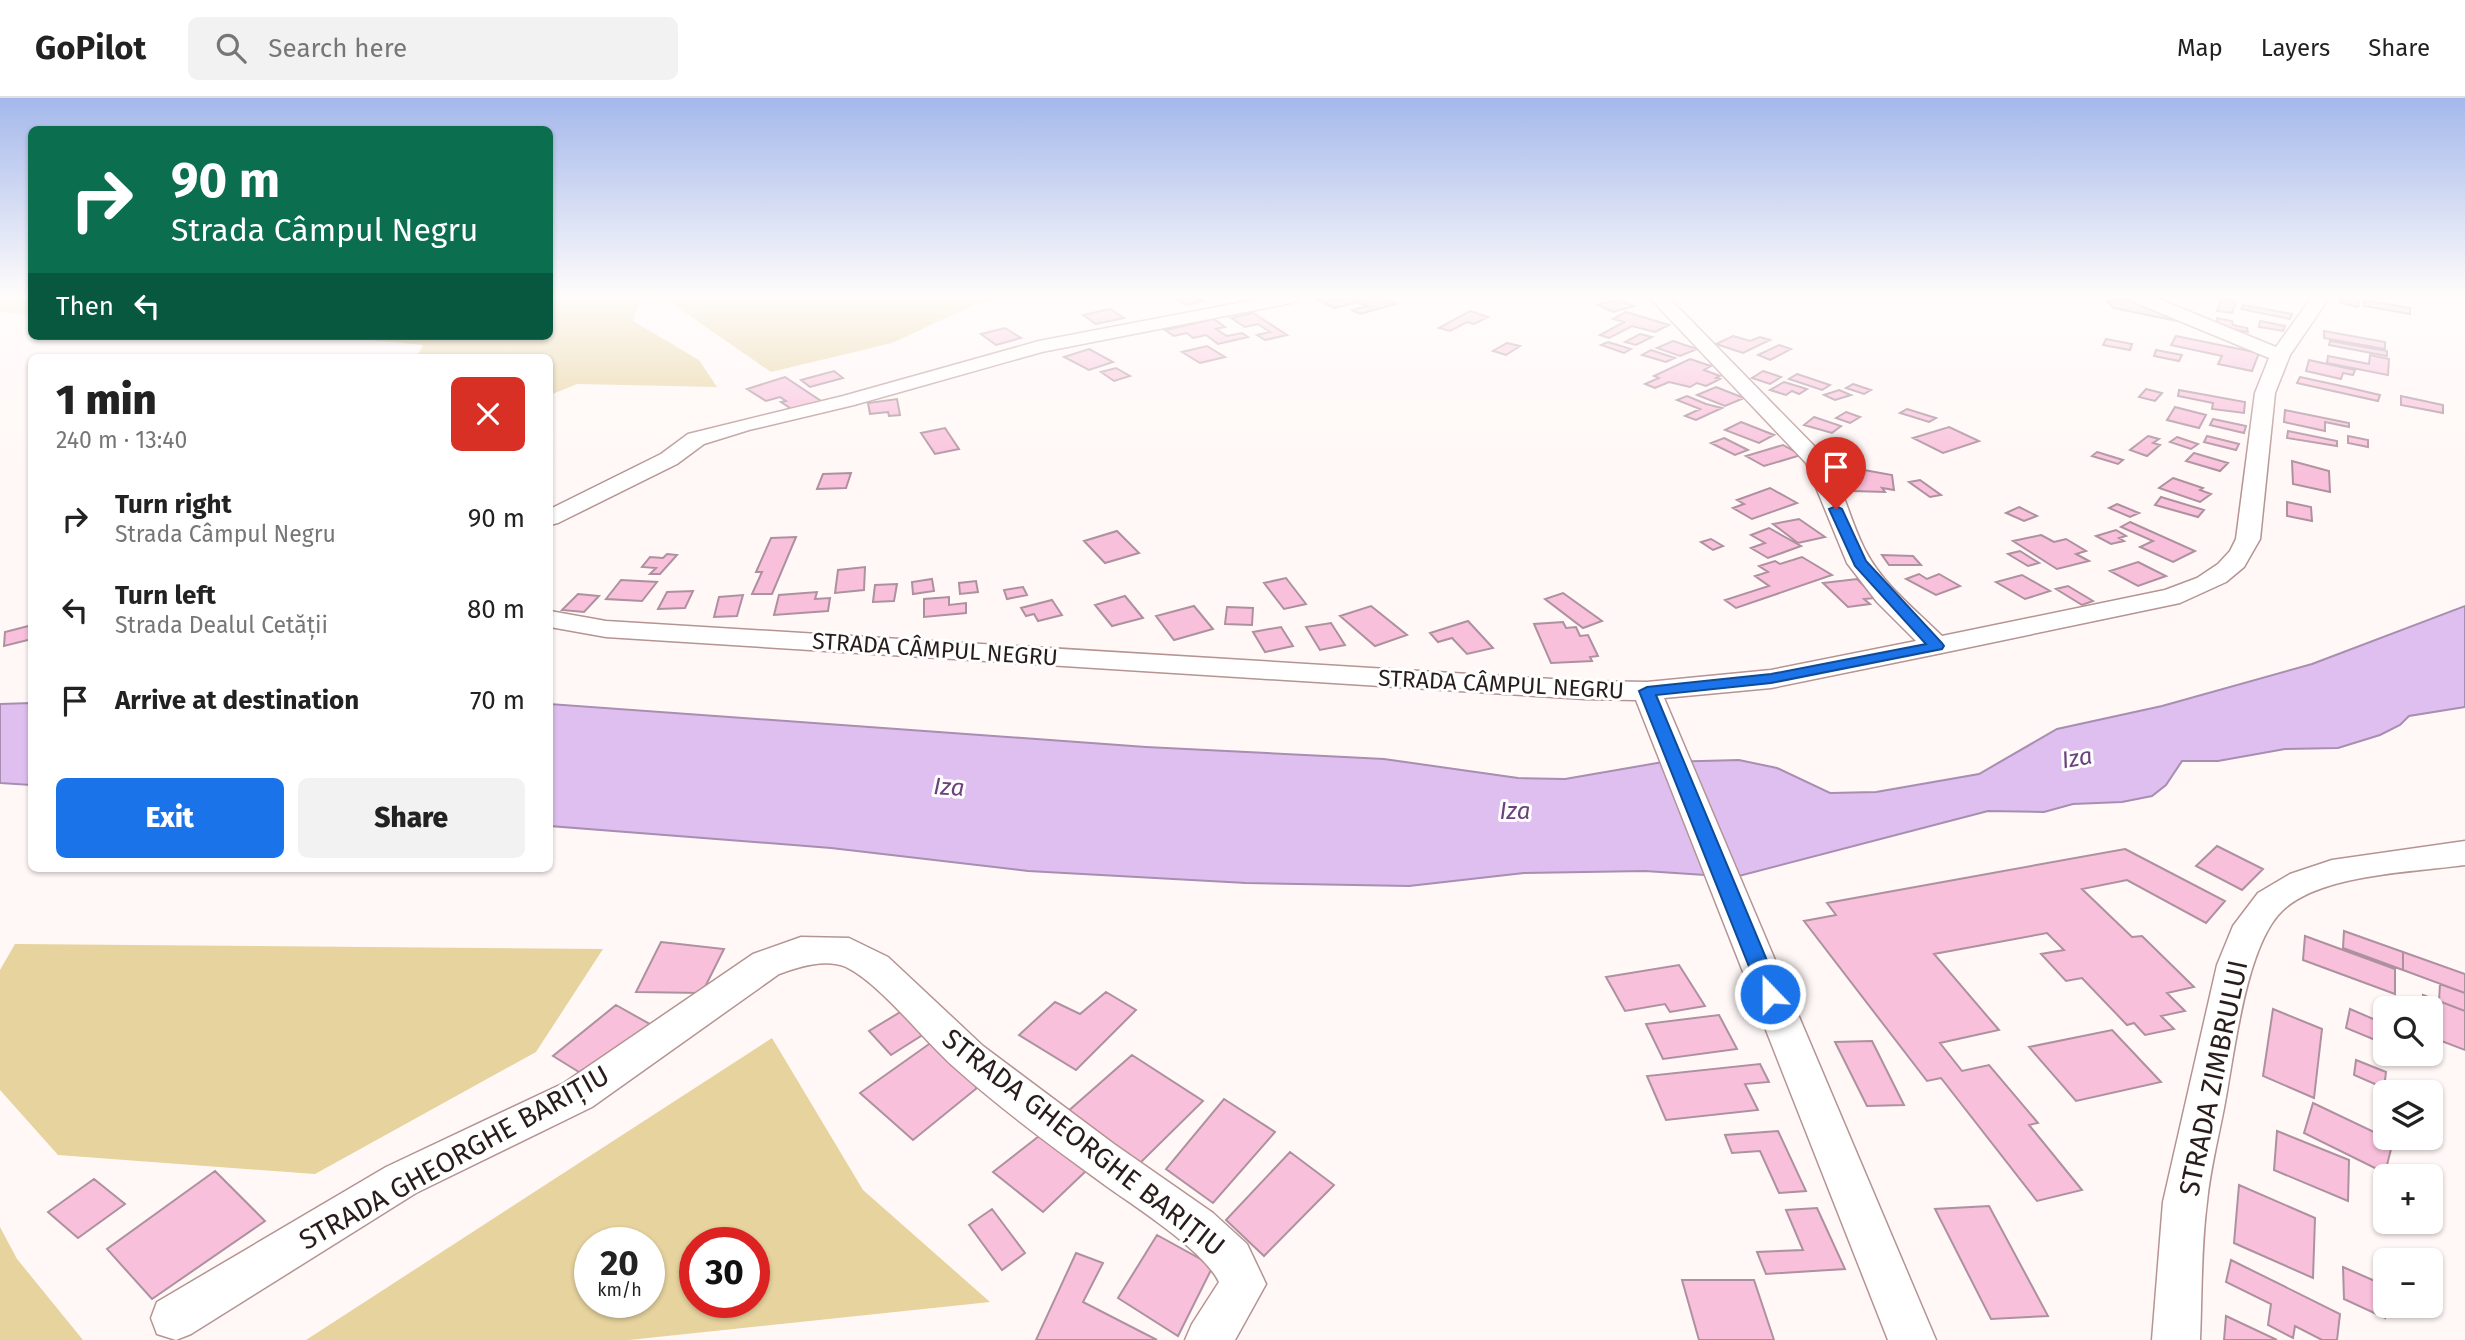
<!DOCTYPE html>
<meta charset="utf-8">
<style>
:root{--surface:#fff;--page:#f2f2f2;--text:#222;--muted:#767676;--line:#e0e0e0;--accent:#1a73e8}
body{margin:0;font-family:"Fira Sans",sans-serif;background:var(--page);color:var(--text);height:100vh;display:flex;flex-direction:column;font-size:26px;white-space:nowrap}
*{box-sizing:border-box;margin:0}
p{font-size:23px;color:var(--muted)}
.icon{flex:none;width:38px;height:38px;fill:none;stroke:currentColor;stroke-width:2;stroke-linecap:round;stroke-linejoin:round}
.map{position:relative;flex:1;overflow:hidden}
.drawer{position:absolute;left:28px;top:256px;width:525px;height:518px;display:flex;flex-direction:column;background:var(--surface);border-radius:10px;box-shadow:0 2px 5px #0004}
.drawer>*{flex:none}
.banner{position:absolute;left:28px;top:28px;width:525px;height:214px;border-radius:10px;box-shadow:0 2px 5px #0004;background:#0b6e4f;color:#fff;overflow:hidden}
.controls{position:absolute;left:2373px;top:898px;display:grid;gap:14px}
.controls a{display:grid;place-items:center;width:70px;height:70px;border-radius:10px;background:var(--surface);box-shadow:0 2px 5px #0004;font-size:35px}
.speed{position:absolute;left:574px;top:1129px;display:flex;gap:14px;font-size:35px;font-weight:700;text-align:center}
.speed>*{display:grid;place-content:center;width:91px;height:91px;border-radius:50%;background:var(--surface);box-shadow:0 2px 5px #0004;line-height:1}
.speed small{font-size:18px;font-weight:400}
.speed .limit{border:10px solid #d22;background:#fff;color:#111}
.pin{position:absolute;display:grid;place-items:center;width:60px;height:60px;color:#fff;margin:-72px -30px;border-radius:50% 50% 50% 0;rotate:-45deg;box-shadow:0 0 7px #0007}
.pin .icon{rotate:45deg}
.me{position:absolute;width:77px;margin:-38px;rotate:338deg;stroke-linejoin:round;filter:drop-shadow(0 0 5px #0008)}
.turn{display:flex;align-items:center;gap:24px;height:147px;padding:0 28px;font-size:32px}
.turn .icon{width:91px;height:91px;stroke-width:2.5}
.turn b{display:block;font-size:49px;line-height:60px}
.then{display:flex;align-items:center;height:66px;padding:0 28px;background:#0003;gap:14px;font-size:26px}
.round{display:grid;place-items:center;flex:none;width:74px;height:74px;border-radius:10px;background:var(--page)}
.headline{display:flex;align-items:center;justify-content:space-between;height:119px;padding:0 28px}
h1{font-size:42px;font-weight:800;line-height:52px}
.action{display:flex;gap:14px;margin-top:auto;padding:14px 28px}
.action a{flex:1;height:80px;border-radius:10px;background:var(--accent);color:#fff;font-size:28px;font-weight:800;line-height:80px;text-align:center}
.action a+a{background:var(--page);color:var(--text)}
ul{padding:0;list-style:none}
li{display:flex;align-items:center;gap:21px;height:91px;padding:0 28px}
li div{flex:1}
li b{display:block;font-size:26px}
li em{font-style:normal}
header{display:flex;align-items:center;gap:42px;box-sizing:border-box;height:98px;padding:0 35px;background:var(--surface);border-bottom:2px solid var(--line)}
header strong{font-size:33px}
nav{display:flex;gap:38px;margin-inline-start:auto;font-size:24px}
.search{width:490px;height:63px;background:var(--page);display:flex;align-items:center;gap:18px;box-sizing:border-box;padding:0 24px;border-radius:10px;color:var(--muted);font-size:26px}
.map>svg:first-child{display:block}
</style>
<header>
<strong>GoPilot</strong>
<div class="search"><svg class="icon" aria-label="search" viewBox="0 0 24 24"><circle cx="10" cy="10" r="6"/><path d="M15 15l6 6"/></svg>Search here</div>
<nav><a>Map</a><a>Layers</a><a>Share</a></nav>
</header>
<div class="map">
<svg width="2465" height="1242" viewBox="0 0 2465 1242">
<rect width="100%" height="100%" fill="#fff8f7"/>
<path fill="#e6d39e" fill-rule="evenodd" d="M0 200H31V218L0 213Z
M550 200H640L633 223 699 262 717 289 577 286 550 297V259H417L423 247 329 238H550Z
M664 200H1001L976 206 892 245 771 274Z
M15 846 603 851 536 954 315 1076 58 1057 0 992V872Z
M772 940 863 1092 990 1204 629 1242H306ZM649 1144V1204H590V1144ZM695 1144H754V1204H695Z
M0 1129 17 1161 83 1242H0Z"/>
<path fill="#dfbfef" stroke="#a88eb0" stroke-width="2" d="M2465 508V609L2409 618 2400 627 2380 637 2338 650 2285 651 2218 663H2182L2166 687 2152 698 2122 704 2073 706 2044 714 1988 713 1735 779 1645 773 1524 775 1409 788 1246 785 1028 773 831 750 550 728V606L1146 649 1384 661 1518 680 1565 681 1663 664 1739 662 1777 670 1830 695 1876 694 1979 676 2057 631 2162 608 2312 566Z
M31 605V687L0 685V606Z"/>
<path fill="#f9c0db" stroke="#ae919e" stroke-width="2" d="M1173 200H1197L1203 203 1187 207Z
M1385 200 1396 206 1360 216 1352 212 1367 208 1359 204 1334 210 1317 201Z
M2341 200 2360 201 2358 209 2340 205Z
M1618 201 1634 208 1613 214 1598 207Z
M2126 201 2146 205 2187 220 2177 223 2114 210 2106 203Z
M2221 201 2236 204 2232 215 2217 213Z
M2364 202 2410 210V216L2364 208Z
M2243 207 2292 216 2290 221 2241 211Z
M1110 211 1124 220 1096 226 1083 217Z
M1470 213 1488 219 1474 226 1467 224 1450 233 1439 230Z
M1626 214 1669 227 1655 234 1632 228 1609 240 1600 237 1624 224 1613 221Z
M1253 215 1287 237 1265 242 1257 237 1270 234 1258 226 1245 229 1231 220Z
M2217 220 2232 223 2233 227 2247 230 2248 234 2218 229Z
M1214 221 1225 229 1216 231 1227 238 1242 235 1248 239 1218 246 1206 237 1193 240 1187 235 1174 238 1165 232Z
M2260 223 2285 228 2283 233 2259 229Z
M1005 230 1021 240 996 247 981 236Z
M2324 233 2385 244V251L2324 240Z
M1640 236 1652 239 1636 247 1625 244Z
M1733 238 1750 243 1760 239 1770 242 1743 255 1716 246Z
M2176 238 2259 255 2252 273 2218 266 2222 258 2171 247Z
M2106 241 2132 246 2130 252 2103 247Z
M1673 243 1697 251 1680 258 1657 250Z
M2330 243 2387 253V258L2329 247Z
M1608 244 1631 251 1624 255 1601 247Z
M1507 245 1520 248 1506 257 1493 253Z
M1779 247 1791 251 1770 262 1758 257Z
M1207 248 1225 259 1200 265 1182 254Z
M1089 251 1113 264 1089 272 1064 259Z
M1651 252 1675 260 1666 264 1642 257Z
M2156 252 2182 257 2179 263 2154 258Z
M2370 257 2389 261 2388 277 2327 265 2328 258 2369 266Z
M1690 261 1711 268 1704 272 1720 278 1716 280 1720 281 1706 288 1697 285 1690 289 1669 284 1655 290 1645 286 1659 280 1654 278Z
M2309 262 2355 272 2353 277 2343 275 2341 281 2306 273Z
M1116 270 1130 278 1114 283 1101 274Z
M834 273 843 280 810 289 801 282Z
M1763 273 1781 279 1770 286 1752 280Z
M1797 276 1830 287 1822 292 1789 281Z
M785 279 821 303 793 312 781 304 786 303 780 299 766 303 747 291Z
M2300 279 2346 289 2380 297 2378 303 2297 285Z
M1784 284 1807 291 1799 296 1792 293 1786 297 1770 292Z
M1853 286 1871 292 1864 296 1846 290Z
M1716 289 1744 300 1725 308 1697 297Z
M2146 291 2162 295 2155 303 2139 299Z
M1839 292 1851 297 1835 302 1824 297Z
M2179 292 2245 304 2244 315 2212 311 2213 305 2178 298Z
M1687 298 1706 306 1722 310 1696 322 1685 318 1700 311 1677 302Z
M2401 298 2443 307V315L2401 307Z
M897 301 900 317 889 318 888 314 870 316 868 305Z
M2175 309 2206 317 2199 330 2167 322Z
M1907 311 1936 320 1929 324 1900 315Z
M2285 312 2349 325V329L2325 324V333L2284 324Z
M1846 314 1860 319 1850 325 1836 320Z
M1814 319 1841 328 1832 335 1804 327Z
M2213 321 2246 328 2244 335 2210 327Z
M1741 324 1774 337 1759 345 1725 332Z
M1949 329 1979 343 1943 355 1913 340Z
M945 330 959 351 935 356 921 335Z
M2288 333 2337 343V348L2287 340Z
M2148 338 2159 341 2153 345 2160 347 2147 358 2130 352Z
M2207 338 2239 346 2236 352 2204 344Z
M2348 338 2368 342V349L2348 345Z
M2177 339 2198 346 2191 351 2170 344Z
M1724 340 1748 352 1735 357 1711 345Z
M1783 347 1801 357 1764 368 1746 358Z
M2097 354 2123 362 2118 366 2092 358Z
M2194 355 2228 365 2220 373 2186 363Z
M2292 363 2329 373 2330 394 2293 386Z
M1864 372 1892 377 1894 392 1882 390 1885 394 1852 393 1839 373Z
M851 375 846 390 817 391 823 376Z
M2173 380 2203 390 2200 392 2211 396 2200 404 2159 390Z
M1920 382 1941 397 1930 399 1909 384Z
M1770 390 1797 405 1752 421 1733 410 1744 406 1737 402Z
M2161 399 2204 412 2198 419 2155 407Z
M2287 404 2311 409 2312 423 2287 418Z
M2117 406 2139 415 2130 419 2109 410Z
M2019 409 2037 418 2024 423 2006 415Z
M1799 421 1825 439 1798 445 1773 426Z
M2130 424 2195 453 2173 464 2140 449 2153 443 2121 429Z
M1769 430 1801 448 1768 460 1751 450 1765 445 1751 437Z
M2116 432 2126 438 2119 440 2124 443 2111 446 2096 438Z
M1117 433 1139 455 1105 465 1084 443Z
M2041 437 2054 444 2066 441 2086 453 2076 456 2089 463 2057 471 2013 443Z
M796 439 772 496H752L762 474H756L771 440Z
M1711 441 1723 448 1713 452 1701 444Z
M2020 453 2039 465 2028 468 2008 456Z
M667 456 677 457 660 476H650L656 470 642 469 650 459 663 460Z
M1882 457 1913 458 1921 467H1889Z
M1802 459 1832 477 1736 510 1725 502 1769 488 1755 478 1768 474 1759 468 1775 463 1780 466Z
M2138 464 2166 478 2138 488 2110 473Z
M865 469 864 492 835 495 838 472Z
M1919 476 1927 481 1939 476 1960 488 1936 497 1906 481Z
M2022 477 2050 493 2025 501 1996 484Z
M1286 480 1306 506 1284 511 1264 485Z
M932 481 934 493 913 496 912 484Z
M1857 481 1876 500 1864 501 1870 506 1848 509 1823 485Z
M621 482 657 484 642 503 606 501Z
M976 483 978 494 960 496 959 485Z
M897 486 894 503 873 504 875 487Z
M2068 488 2093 503 2082 507 2056 491Z
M1023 489 1027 497 1007 501 1004 492Z
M693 493 685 510 658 511 667 494Z
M817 494 815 501 830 500 828 513 774 517 779 497Z
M1563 495 1602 523 1583 530 1545 501Z
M578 496 599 498 584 514 562 512Z
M743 497 737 518 714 519 719 499Z
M1125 498 1143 520 1112 528 1095 507Z
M949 499V507L966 505V515L924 519V501Z
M1052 502 1062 517 1038 523 1034 516 1026 518 1021 510Z
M1194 508 1213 531 1174 542 1156 518Z
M1371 508 1407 537 1375 548 1340 518Z
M1227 509 1253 510 1252 527 1225 526Z
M1468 523 1493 550 1467 556 1452 540 1438 544 1430 535Z
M1563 524 1566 530 1576 529 1580 538 1588 537 1598 558 1590 559 1592 563 1551 565 1534 526Z
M1331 525 1345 547 1320 552 1306 529Z
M32 527V541L4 548 5 534Z
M1281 529 1293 548 1265 554 1253 534Z
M2217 748 2263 771 2242 792 2196 768Z
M2125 751 2225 803 2206 825 2127 782 2082 791 2132 839 2142 838 2194 889 2167 895 2185 913 2161 918 2174 931 2145 937 2134 925 2127 927 2082 880 2066 883 2041 856 2064 852 2047 835 1934 856 1999 932 1940 945 1962 973 1989 967 2038 1025 2029 1027 2082 1092 2037 1103 1941 980 1927 983 1804 823 1836 817 1827 805Z
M2344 833 2403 854V872L2343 850Z
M2305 838 2395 871V896L2303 862Z
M661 844 724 851 702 895 636 894Z
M2403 854 2465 876V895L2403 872Z
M1679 867 1705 908 1670 914 1665 906 1625 913 1606 879Z
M2440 886 2465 895V913L2439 903Z
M1106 894 1136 912 1076 972 1019 937 1055 904 1080 916Z
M2423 897 2465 913V952L2431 939V910H2423Z
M616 907 655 929 592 982 553 958Z
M2273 911 2322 931 2314 1000 2263 978Z
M2350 911 2385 926V946L2346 930Z
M902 913 924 936 891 957 869 933Z
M1719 917 1737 951 1663 961 1646 926Z
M2112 932 2161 984 2076 1003 2029 949Z
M1872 943 1904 1007 1867 1008 1835 944Z
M932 944 977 990 913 1042 860 995Z
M1132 957 1203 1003 1136 1069 1066 1015Z
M2356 962 2386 974 2384 990 2354 977Z
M1760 966 1769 984 1745 986 1758 1012 1666 1022 1647 978Z
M1224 1001 1275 1034 1213 1105 1166 1071Z
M2313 1005 2393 1043 2385 1075 2304 1035Z
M1778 1033 1806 1093 1779 1095 1760 1053 1732 1055 1725 1037Z
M2277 1033 2349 1062 2348 1103 2274 1072Z
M1043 1035 1088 1071 1043 1114 993 1074Z
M1290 1054 1334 1087 1264 1158 1226 1122Z
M215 1073 265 1123 152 1201 107 1151Z
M94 1081 125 1106 78 1140 48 1114Z
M2239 1087 2315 1120 2313 1180 2234 1145Z
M1989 1108 2048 1218 1991 1221 1935 1111Z
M1817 1110 1845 1171 1766 1176 1757 1154 1803 1152 1786 1112Z
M992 1111 1025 1155 1002 1172 969 1127Z
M1157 1137 1213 1168 1178 1238 1118 1200Z
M1076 1155 1103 1165 1083 1204 1157 1242H1036Z
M2231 1162 2340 1216 2337 1242H2322L2295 1228 2293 1240 2268 1227 2271 1206 2226 1184Z
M2343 1169 2384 1187 2385 1220 2344 1201Z
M1682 1182H1754L1774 1242H1699Z
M2226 1218 2277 1242H2224Z"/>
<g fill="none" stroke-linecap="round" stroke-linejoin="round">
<g stroke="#b59492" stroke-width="3">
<path id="minor" d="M1264 200H1300L1291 205 1042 254 854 307 749 332 704 346 677 366 558 425 550 427V411L661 356 688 336 843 298 1039 243Z
M1650 200H1669L1823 357C1843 386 1849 421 1865 452 1883 487 1915 511 1942 538L2165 492 2197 480 2218 466 2230 453 2236 441 2255 295 2269 260 2134 204 2131 200H2156L2276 249 2311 200H2329L2290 257 2275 295 2260 441 2244 469 2226 484 2180 505 1937 556 1771 590 1664 600 1936 1242H1888L1636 602 1585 601 606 539 550 529V513L606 523 1585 583 1647 584 1771 572 1916 543 1877 504 1847 465 1806 365Z
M2465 743V767C2414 774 2320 776 2282 813 2245 849 2234 959 2224 1010 2218 1041 2210 1073 2207 1104 2201 1149 2202 1196 2200 1242H2152L2163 1104 2217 867 2233 828 2258 795 2290 776 2332 762Z
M801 839 849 840 888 859 983 948 1114 1046 1213 1115 1247 1146 1266 1186 1235 1242H1185L1192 1226 1219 1184C1203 1151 1132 1107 1102 1085 1052 1049 1001 1011 955 970 923 942 882 887 846 869 826 860 798 869 779 876L592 1009 416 1095 191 1236 176 1242 157 1236 151 1220 157 1204 386 1069 564 985 753 856Z"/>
</g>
<use href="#minor" fill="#fff" fill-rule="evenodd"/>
</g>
<linearGradient id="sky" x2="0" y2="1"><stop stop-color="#a4b8eb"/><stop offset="0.53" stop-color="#fffcfb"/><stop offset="1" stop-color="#fffcfb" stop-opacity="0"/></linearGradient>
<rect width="2465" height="374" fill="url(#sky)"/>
<path fill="#1a73e8" stroke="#114b97" stroke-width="2" d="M1836 408 1842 411 1866 463 1942 545 1944 548 1942 551 1771 585 1656 597 1781 896 1778 902 1770 904 1763 902 1760 896 1639 593 1647 589 1771 576 1926 546 1855 468 1829 411Z"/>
<g text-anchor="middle" stroke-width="6" stroke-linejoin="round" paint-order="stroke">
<g font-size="23" fill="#291d1c" stroke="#fff">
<text transform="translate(935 551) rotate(4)" y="8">STRADA CÂMPUL NEGRU</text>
<text transform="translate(1501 586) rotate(3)" y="8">STRADA CÂMPUL NEGRU</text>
</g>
<g font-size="24" font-style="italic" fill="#6b427d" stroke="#fff">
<text transform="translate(2077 660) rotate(-10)" y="8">Iza</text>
<text transform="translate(949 689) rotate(4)" y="8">Iza</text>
<text x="1515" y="721">Iza</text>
</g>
<g font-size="28" fill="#291d1c" stroke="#fff">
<text transform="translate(2213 980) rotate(-78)" y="10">STRADA ZIMBRULUI</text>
<text transform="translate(1084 1044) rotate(38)" y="10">STRADA GHEORGHE BARIȚIU</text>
<text transform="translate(454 1059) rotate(-29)" y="10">STRADA GHEORGHE BARIȚIU</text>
</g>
</g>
</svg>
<div class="controls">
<a><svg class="icon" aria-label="search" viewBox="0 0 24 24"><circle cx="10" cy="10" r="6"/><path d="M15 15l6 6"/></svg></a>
<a><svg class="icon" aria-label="layers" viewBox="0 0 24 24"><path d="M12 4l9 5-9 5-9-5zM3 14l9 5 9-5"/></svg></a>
<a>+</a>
<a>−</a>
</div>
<div class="speed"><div>20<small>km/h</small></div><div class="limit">30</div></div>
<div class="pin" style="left:1836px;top:411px;background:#d93025"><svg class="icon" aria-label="arrive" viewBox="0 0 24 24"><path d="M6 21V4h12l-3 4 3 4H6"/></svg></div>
<svg class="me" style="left:1770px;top:896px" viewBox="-20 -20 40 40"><circle r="17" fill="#1a73e8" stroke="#fff" stroke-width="3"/><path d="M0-11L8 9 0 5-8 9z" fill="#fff"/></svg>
<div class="banner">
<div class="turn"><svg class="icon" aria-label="right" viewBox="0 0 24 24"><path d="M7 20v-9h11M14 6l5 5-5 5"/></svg><div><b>90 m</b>Strada Câmpul Negru</div></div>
<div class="then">Then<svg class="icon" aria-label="left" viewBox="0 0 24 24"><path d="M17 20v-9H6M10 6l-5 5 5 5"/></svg></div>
</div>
<section class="drawer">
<div class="headline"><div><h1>1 min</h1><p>240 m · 13:40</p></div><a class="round" style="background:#d93025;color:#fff"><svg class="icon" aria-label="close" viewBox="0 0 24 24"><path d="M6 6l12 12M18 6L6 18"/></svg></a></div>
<ul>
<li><svg class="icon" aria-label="right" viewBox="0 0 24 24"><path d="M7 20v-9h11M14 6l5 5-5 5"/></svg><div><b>Turn right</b><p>Strada Câmpul Negru</p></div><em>90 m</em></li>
<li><svg class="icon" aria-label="left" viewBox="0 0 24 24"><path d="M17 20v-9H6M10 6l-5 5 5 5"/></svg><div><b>Turn left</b><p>Strada Dealul Cetății</p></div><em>80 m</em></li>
<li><svg class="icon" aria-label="arrive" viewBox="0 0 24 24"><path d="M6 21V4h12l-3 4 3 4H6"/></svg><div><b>Arrive at destination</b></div><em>70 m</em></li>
</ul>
<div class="action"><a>Exit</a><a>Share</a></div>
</section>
</div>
